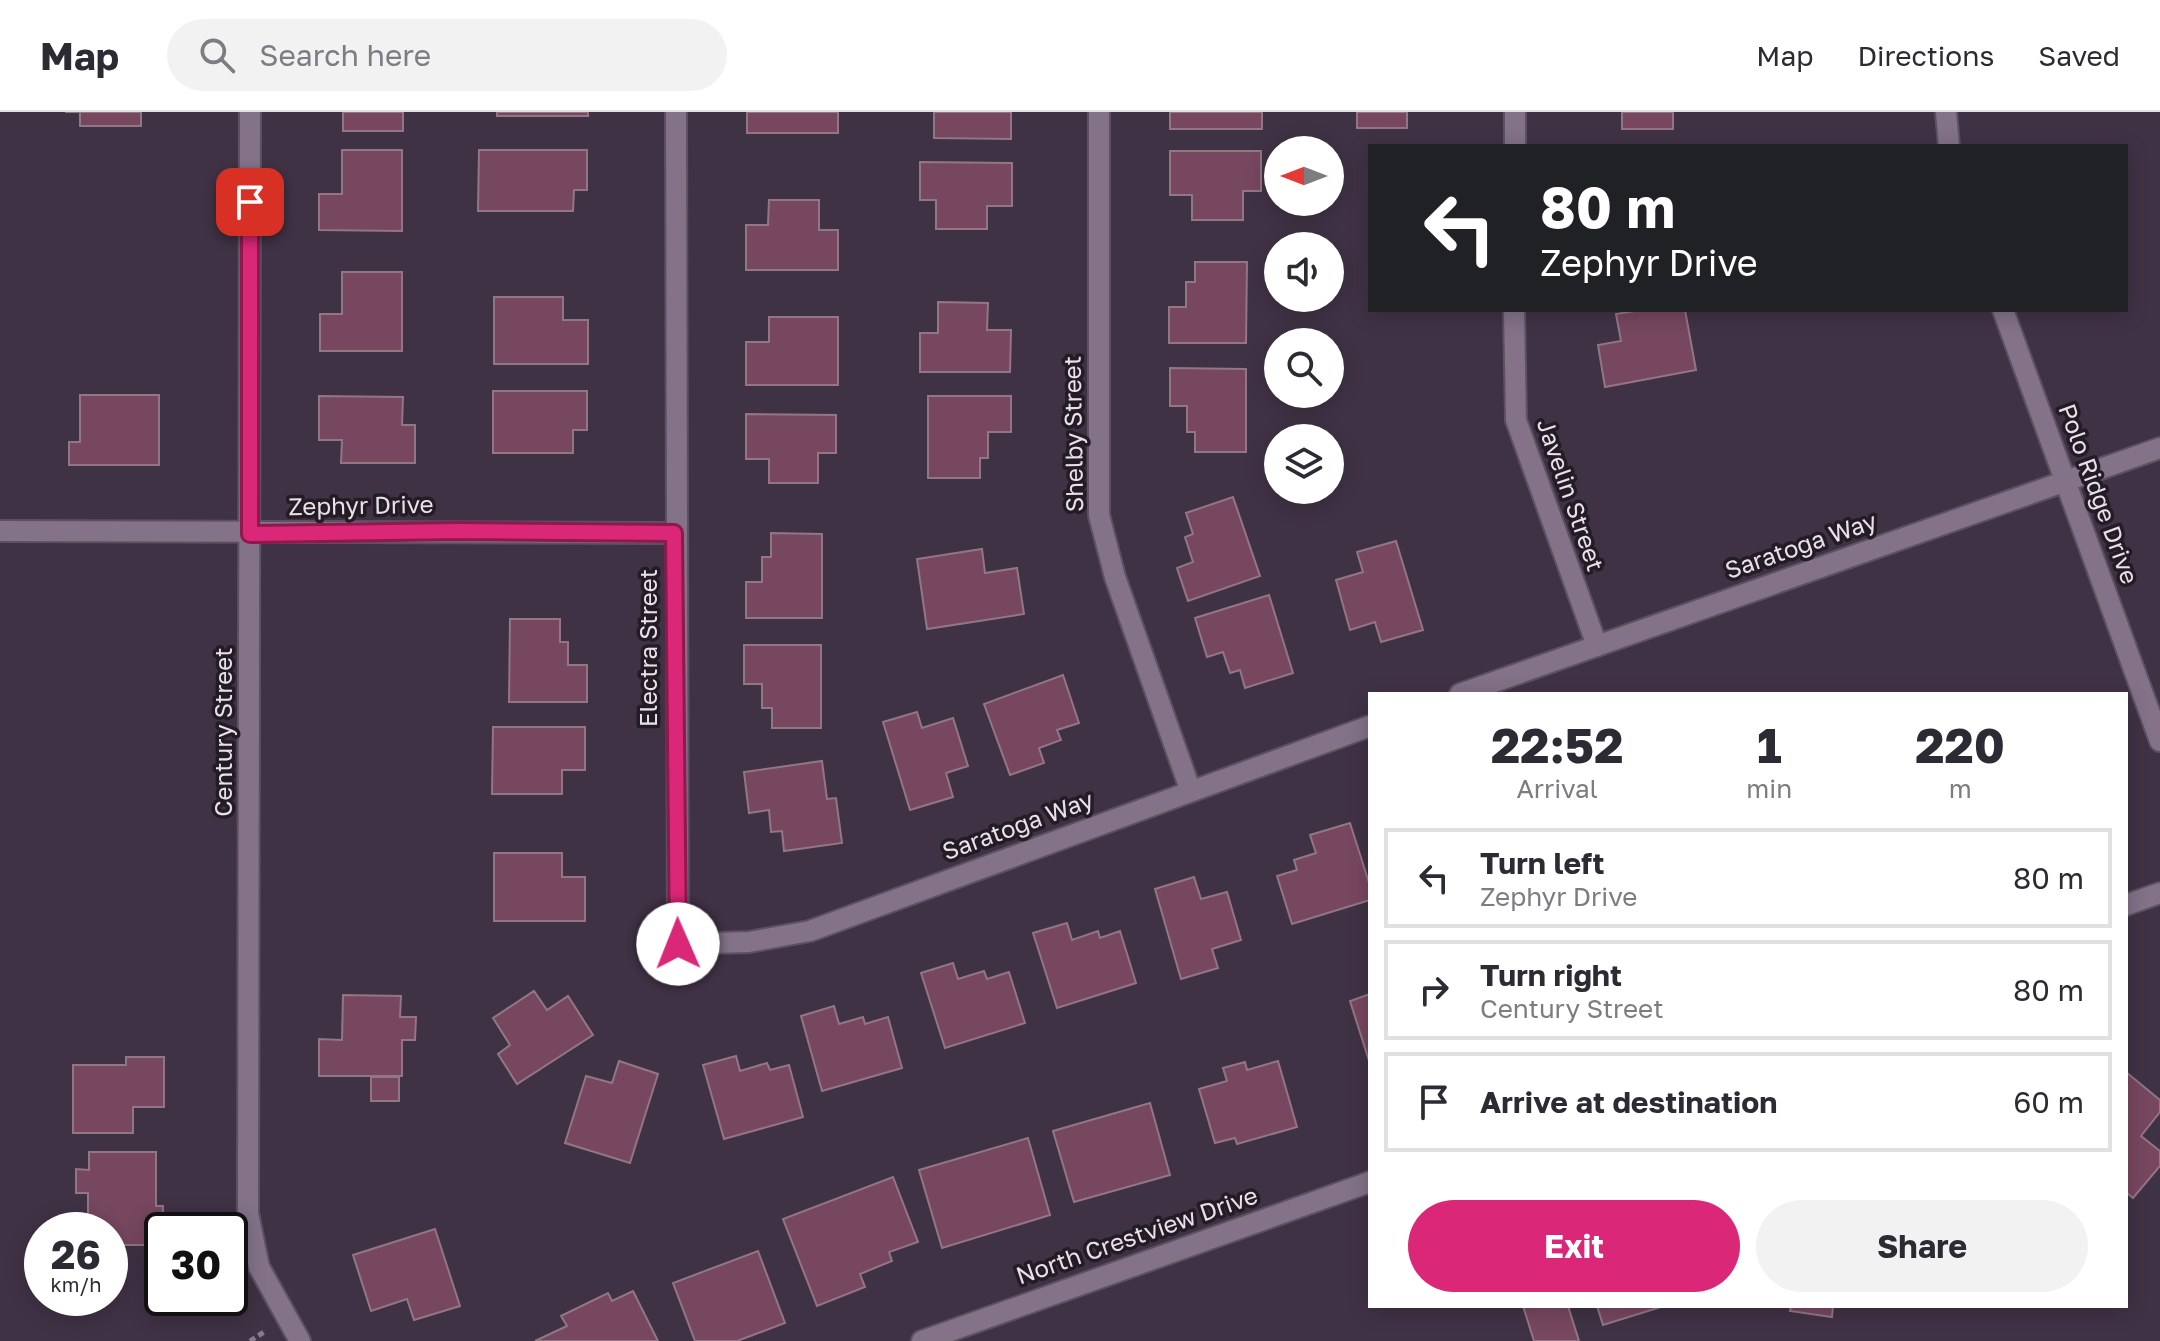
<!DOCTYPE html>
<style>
:root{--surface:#fff;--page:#f2f2f3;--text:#2b2b33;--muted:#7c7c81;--line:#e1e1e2;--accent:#db2777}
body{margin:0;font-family:"Golos Text",sans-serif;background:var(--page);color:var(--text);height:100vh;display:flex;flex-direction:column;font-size:30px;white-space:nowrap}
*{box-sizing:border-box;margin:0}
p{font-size:26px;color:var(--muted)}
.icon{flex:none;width:44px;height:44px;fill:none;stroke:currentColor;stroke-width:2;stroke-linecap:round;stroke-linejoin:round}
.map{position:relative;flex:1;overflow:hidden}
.side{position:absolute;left:1368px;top:580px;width:760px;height:616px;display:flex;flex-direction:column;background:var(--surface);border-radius:0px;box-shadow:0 4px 20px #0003}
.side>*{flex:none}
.banner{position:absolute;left:1368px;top:32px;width:760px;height:168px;border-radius:0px;box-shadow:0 4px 20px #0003;background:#202124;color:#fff;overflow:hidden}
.needle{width:52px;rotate:270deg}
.controls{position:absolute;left:1264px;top:24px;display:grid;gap:16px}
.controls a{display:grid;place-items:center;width:80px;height:80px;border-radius:50%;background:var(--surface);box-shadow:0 4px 20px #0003;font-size:40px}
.speed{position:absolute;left:24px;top:1100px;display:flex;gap:16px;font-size:40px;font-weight:700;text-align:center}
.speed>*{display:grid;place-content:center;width:104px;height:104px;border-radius:50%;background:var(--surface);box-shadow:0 4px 20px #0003;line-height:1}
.speed small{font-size:20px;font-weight:400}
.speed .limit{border:4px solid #111;border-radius:12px;background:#fff;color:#111}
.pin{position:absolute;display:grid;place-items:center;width:68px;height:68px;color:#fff;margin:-34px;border-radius:16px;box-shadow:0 4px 12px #0006}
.me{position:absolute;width:88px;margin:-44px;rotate:359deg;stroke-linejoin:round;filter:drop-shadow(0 0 6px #0008)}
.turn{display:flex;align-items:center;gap:28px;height:168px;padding:0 40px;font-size:36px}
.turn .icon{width:104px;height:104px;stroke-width:2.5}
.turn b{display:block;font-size:56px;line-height:68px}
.eta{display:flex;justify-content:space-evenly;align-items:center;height:136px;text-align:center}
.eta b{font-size:48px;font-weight:700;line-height:56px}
.button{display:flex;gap:16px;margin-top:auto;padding:16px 40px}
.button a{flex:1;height:92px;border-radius:48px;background:var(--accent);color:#fff;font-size:32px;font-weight:700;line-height:92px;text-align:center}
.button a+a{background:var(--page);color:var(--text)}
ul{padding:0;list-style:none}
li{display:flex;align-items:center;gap:24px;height:100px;margin:0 16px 12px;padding:0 24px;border:4px solid var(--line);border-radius:0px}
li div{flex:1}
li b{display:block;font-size:30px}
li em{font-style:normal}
header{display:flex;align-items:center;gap:48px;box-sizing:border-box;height:112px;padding:0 40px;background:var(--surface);border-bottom:2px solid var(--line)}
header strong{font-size:38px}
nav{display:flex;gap:44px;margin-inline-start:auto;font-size:28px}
.search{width:560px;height:72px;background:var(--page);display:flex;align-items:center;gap:20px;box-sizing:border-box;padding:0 28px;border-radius:44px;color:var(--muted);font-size:30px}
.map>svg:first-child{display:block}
</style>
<header>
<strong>Map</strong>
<div class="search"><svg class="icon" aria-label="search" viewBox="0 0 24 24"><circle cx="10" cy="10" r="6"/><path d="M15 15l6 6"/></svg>Search here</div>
<nav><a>Map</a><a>Directions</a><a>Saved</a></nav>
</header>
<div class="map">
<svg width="2160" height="1229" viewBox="0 0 2160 1229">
<rect width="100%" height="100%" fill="#403245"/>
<path fill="#774760" stroke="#927684" stroke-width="2" d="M65 0H141V14H80V0Z
M343 0H403V19H343Z
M497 0H588V4H497Z
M747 0H838V21H747Z
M934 0H1011V27L934 26Z
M1170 0H1262V17H1170Z
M1357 0H1407V16H1357Z
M1622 0H1673V17H1622Z
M342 38H402V119L319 118V82H342Z
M479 38H587V78H574L573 99H478Z
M1170 39H1261V79H1243V108H1192V83H1170Z
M920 50 1012 51V94H987V117H936V88H920Z
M769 88H819V118H838V158H746V113H768Z
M1195 150H1247L1246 231H1169V195H1186V170H1195Z
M342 160H402V239H320V202H342Z
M494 185H563V208H588V252H494Z
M938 190 988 191 987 218H1011L1010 260H920V221H938Z
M1641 198H1685L1696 258 1605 275 1598 233 1621 229 1616 202Z
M769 205H838V273H746V230H769Z
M1170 256 1246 257V340H1195V320H1187V294H1170Z
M493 279H587V318H573V341H493Z
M80 283H159V353H69V330H80Z
M319 284 403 285 402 313H415V351H341L342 328H319Z
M928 284H1011V320H988V346H980V366H928Z
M746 302 836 303V341H818V371H769V347H746Z
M1233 385 1260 464 1188 489 1177 456 1193 450 1185 425 1193 422 1186 401Z
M771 421 822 422V506H746V470H762V445H771Z
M1396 429 1423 518 1381 530 1375 510 1350 518 1336 468 1363 460 1357 440Z
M982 437 985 461 1017 456 1024 502 927 517 917 447Z
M1269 483 1293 561 1245 576 1240 558 1230 561 1223 540 1207 545 1195 506Z
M510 507H560V530H568V553H587V590H509Z
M744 533H821V616H772V596H762V572H744Z
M1063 563 1079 611 1057 618 1061 628 1039 636 1044 651 1010 663 984 592Z
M917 600 922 616 953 606 968 654 946 661 953 685 910 698 883 610Z
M493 615H585V658H562V682H492Z
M822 649 827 687 836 686 842 731 784 739 782 719 771 720 769 698 749 701 744 660Z
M1350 711 1370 774V788L1292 812 1277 764 1297 758 1294 748 1316 741 1310 723Z
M494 741H562V765H585V809H494Z
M1194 765 1201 787 1227 780 1241 828 1212 837 1218 856 1181 867 1155 777Z
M1067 811 1072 828 1098 819 1100 826 1120 819 1136 871 1057 896 1033 821Z
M953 851 958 867 984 859 987 867 1009 860 1025 911 945 936 921 861Z
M534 879 547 898 568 884 593 923 517 972 498 942 510 933 493 906Z
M1370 882V952L1350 889Z
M343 883 401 884 400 905H416L415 928H402V964H319V927L342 928Z
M834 894 839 912 863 905 865 912 888 905 902 956 822 979 801 904Z
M736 944 740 959 767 951 770 958 789 953 803 1005 724 1027 703 953Z
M126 945H164V995H133V1021H73V953H126Z
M619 949 658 962 630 1051 565 1031 586 964 612 971Z
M1278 949 1297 1015 1237 1032 1235 1026 1215 1031 1199 977 1227 969 1223 956 1245 950 1247 958Z
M2126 960 2160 988V1000L2141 1024 2160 1039V1054L2133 1086 2126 1080Z
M371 965H399V989H371Z
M1150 991 1170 1063 1074 1090 1053 1019Z
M1028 1026 1050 1103 942 1136 919 1058Z
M89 1040H156V1094H163L162 1133H110V1118H88V1081H76V1057L89 1058Z
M893 1065 918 1130 889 1140 892 1149 860 1162 865 1175 817 1194 783 1107Z
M435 1117 460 1194 414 1208 407 1187 371 1199 353 1143Z
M758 1139 785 1211 737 1229H695L673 1171Z
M633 1179 658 1229H535L567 1214 561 1204 608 1181 612 1189Z
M1523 1194H1568L1579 1229H1534Z
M1597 1194H1664L1603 1213Z
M1791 1194H1833L1832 1205 1790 1199Z"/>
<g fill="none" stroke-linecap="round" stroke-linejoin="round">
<g stroke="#5d5161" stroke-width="24">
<path id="minor" d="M250 0 248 1101 259 1155 300 1229
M1099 0V403L1115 465 1190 677
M1946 0 1949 34
M1515 34V0
M1514 198 1516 308 1597 534
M2003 198 2160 629
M0 419 674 421
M1460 582 2160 336
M2126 793 2160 781
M678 832 749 830 810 819 1370 614
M670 849 678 832 676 0
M922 1229 1370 1070"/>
</g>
<path stroke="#887c8c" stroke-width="5" stroke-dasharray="6 4" stroke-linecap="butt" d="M250 1229 264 1220"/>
<use href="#minor" stroke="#837288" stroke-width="20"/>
</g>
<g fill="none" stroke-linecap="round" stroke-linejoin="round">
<g stroke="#8e194d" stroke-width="20">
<path id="route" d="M250 90V422L459 419 674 421 678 832"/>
</g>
<use href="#route" stroke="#db2777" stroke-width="14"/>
</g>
<g text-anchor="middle" stroke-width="7" stroke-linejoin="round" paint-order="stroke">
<g font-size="24" fill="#e9e0ec" stroke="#231c25">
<text transform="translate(1074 322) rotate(-91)" y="8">Shelby Street</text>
<text transform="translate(2098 382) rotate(70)" y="8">Polo Ridge Drive</text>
<text transform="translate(1570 383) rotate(71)" y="8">Javelin Street</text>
<text transform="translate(361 394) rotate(-1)" y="8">Zephyr Drive</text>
<text transform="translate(1801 434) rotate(-19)" y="8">Saratoga Way</text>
<text transform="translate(649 536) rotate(-90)" y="8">Electra Street</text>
<text transform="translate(224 620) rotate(-90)" y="8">Century Street</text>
<text transform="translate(1018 714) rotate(-20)" y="8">Saratoga Way</text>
<text transform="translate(1137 1124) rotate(-19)" y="8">North Crestview Drive</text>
</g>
</g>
</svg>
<div class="controls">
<a><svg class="needle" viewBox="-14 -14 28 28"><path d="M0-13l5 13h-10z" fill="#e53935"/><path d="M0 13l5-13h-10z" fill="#7c7c81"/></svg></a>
<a><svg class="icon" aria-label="sound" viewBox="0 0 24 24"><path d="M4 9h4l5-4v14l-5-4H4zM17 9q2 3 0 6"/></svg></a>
<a><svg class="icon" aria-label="search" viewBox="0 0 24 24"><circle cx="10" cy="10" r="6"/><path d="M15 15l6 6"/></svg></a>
<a><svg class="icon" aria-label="layers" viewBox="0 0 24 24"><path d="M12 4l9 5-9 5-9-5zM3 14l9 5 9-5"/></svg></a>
</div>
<div class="speed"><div>26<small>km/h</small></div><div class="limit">30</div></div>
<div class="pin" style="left:250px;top:90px;background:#d93025"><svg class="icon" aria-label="arrive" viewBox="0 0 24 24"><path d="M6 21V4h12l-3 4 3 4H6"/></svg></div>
<svg class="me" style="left:678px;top:832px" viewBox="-20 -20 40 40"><circle r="19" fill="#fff"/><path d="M0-13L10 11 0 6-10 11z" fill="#db2777"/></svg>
<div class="banner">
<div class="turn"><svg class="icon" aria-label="left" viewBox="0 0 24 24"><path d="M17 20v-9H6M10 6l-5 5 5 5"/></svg><div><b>80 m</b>Zephyr Drive</div></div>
</div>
<section class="side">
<div class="eta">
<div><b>22:52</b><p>Arrival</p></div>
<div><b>1</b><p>min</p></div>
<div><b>220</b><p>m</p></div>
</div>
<ul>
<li><svg class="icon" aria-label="left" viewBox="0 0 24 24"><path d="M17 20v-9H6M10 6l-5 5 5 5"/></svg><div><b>Turn left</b><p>Zephyr Drive</p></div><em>80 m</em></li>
<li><svg class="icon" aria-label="right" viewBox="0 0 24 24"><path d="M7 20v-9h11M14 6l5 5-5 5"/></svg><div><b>Turn right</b><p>Century Street</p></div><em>80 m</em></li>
<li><svg class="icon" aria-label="arrive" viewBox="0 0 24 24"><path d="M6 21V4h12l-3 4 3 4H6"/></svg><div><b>Arrive at destination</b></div><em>60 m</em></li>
</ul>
<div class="button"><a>Exit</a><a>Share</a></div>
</section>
</div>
